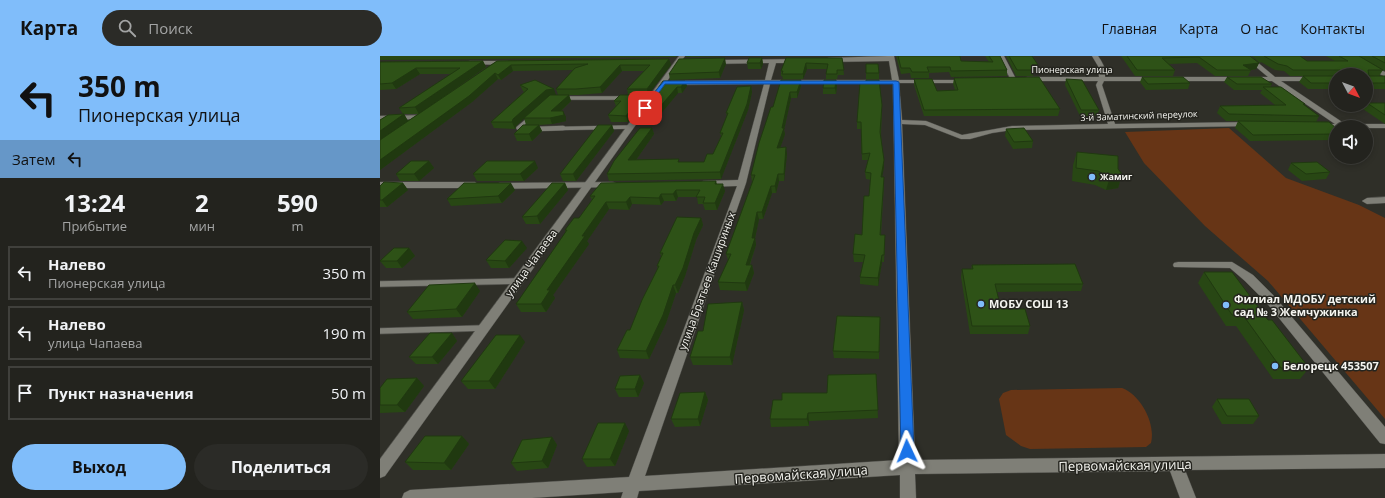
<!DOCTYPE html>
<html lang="ru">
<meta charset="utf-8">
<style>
:root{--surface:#23231e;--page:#2b2b27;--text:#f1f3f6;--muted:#a3a4a4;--line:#40403c;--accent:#80bdfa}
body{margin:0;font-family:"Open Sans",sans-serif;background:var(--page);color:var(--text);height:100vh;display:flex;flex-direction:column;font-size:15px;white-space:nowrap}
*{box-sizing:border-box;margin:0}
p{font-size:13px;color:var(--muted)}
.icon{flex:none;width:22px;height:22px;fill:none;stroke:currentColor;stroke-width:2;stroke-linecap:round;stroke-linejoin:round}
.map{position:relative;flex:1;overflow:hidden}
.panel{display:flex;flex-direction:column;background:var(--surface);width:380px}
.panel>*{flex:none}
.guide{background:#80bdfa;color:#111;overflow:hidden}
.needle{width:26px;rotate:131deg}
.tools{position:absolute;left:949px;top:12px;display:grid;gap:8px}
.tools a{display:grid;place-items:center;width:44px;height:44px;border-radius:50%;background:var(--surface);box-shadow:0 2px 6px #0003,0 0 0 1px var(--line);font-size:20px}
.pin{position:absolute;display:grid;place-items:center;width:34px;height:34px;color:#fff;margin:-17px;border-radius:8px;box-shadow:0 2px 6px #0006}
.me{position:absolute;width:44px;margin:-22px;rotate:358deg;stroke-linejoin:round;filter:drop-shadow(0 0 3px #0008)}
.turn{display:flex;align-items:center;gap:14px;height:84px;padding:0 12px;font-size:18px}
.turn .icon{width:52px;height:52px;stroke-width:2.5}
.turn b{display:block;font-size:28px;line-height:34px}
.then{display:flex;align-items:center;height:38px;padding:0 12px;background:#0003;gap:8px;font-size:15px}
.eta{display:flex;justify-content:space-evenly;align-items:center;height:68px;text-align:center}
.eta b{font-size:24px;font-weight:700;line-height:28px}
.button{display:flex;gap:8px;margin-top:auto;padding:8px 12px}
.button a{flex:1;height:46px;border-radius:24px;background:var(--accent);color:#111;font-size:16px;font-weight:700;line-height:46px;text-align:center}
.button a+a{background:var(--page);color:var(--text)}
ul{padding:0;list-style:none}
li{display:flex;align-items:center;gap:12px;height:54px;margin:0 8px 6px;padding:0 4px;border:2px solid var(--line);border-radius:0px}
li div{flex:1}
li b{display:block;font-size:15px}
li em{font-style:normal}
header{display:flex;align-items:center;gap:24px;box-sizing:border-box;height:56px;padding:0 20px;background:var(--accent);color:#111}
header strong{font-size:19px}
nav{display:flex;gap:22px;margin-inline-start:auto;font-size:14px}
.search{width:280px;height:36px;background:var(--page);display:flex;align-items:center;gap:10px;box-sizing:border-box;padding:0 14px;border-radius:22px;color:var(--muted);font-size:15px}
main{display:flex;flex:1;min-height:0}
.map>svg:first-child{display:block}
</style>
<header>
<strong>Карта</strong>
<div class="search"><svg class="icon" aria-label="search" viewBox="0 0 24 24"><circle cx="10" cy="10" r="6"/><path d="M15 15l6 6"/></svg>Поиск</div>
<nav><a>Главная</a><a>Карта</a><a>О нас</a><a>Контакты</a></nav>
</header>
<main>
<section class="panel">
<div class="guide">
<div class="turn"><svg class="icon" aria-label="left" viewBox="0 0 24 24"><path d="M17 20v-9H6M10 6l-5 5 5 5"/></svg><div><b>350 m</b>Пионерская улица</div></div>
<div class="then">Затем<svg class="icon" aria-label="left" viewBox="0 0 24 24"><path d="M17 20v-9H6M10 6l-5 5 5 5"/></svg></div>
</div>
<div class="eta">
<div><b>13:24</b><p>Прибытие</p></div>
<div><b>2</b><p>мин</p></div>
<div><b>590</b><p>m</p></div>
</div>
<ul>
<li><svg class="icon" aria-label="left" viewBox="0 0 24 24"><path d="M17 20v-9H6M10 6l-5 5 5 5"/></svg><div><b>Налево</b><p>Пионерская улица</p></div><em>350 m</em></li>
<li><svg class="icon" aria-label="left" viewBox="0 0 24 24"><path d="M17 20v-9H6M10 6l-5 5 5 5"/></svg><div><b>Налево</b><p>улица Чапаева</p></div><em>190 m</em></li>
<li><svg class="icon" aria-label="arrive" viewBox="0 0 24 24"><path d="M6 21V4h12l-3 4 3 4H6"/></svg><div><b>Пункт назначения</b></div><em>50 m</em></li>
</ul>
<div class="button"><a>Выход</a><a>Поделиться</a></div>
</section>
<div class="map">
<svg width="1005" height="442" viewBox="0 0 1005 442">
<rect width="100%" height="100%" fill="#2f2f28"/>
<path fill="#673516" d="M849 72 906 122 979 149 1005 162V363L888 225 825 170 764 107 745 76Z
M742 332C761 339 776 368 771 387L766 391 650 393 641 390 626 379 619 343 623 337 631 334Z"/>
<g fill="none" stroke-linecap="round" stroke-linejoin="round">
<g stroke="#4c4c47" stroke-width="4.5">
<path id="service-far2" d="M183 42H244
M146 73 138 72 150 62
M155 73 251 71"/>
</g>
<g stroke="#4c4c47" stroke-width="5.5">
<path id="service-far1" d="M141 72 146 73
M155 73 183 72"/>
</g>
<g stroke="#4c4c47" stroke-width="7">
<path id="service" d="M0 228 137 225
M0 275 104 272"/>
</g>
<g stroke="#4c4c47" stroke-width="1">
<path id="minor" d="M508 0H514L519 24H589L590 25 587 27H519L522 64 546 65 582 79 632 70 728 68 716 29 718 25H647L644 23 647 21H719L718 10 712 0H718C723 7 726 13 725 21H888L863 0H870L895 21H956V25H901L965 68H1005V72H935L934 70 938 68H955L892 25H724L722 29 735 68 871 66 875 68 871 70 632 74 612 77 590 83H581L545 69 522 68 535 404 1005 398V412L805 414 816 442H800L790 415 535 418 536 442H520V419L259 435 257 442H241L243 436 152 442H22L24 437 30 434 249 421 357 130 323 131 319 128 323 125 358 124 384 28 291 29 288 27 291 25 385 24 389 7 332 8 329 6 332 4 420 3 423 5 420 7H396L391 24H512L509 5 448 6 445 4 448 2ZM513 27 519 404 265 420 366 127 390 28Z
M618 0H624L636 23 635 24H631Z
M969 0H976L1005 16V21Z
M90 5H128L131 7 128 9 88 8V6Z
M43 59V63H40L0 64V60Z
M0 126H95L99 129 95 132H0Z
M233 126 236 127V131L119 133 115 130 119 127Z
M1005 141V147L987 148 982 145 987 142Z
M798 206H852L873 219 894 240 1005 371V388L1000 387 886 246 865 225 850 212 794 211 793 209 794 207Z"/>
</g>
<g stroke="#4c4c47" stroke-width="1">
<path id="tertiary" d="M299 0H305L5 420 0 422V403Z"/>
</g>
<use href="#service-far2" stroke="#7f7f77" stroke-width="3.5"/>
<use href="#service-far1" stroke="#7f7f77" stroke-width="4.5"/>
<use href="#service" stroke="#7f7f77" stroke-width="5.5"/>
<use href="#minor" fill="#7f7f77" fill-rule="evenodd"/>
<use href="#tertiary" fill="#7f7f77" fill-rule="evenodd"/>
</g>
<path fill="#284714" d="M0 0H297L296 1 0 4Z
M306 0H349L306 1Z
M516 0H580L581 5 609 6 605 0H620L627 14V20L571 21 569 16 549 17V22H531L530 17 521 18Z
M626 0H652L658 9 657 15H654L653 20H636Z
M741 0H870L879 7 876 13 871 14 868 20H835L817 7 789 8 795 14 793 20H755Z
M872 0H920L927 5H955L946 0H1005V15L1003 14 999 20H989H1005V33H986V19H956V20H910L904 15 895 14 881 6 880 7Z
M382 2 383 8 381 13H368L367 7Z
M406 2H462L464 19H458L457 23H446V18L447 13H427L423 23H403L402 20H401V15Z
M289 3 291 9 268 39H248L247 33 264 15H242L222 37 198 39H178L176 33 193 14 133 15 121 24 118 23 92 46 0 114V64L8 59 24 58 28 65 4 81 117 5Z
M103 5 106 11 39 58H23L19 52 71 18H40L16 33 0 34V6Z
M346 8 340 22 290 24 289 18Z
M486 8 499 17V23H486Z
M923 20H956V33H928L919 26Z
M762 21 810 27 808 33 766 34 760 26Z
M847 21 892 28 890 31 925 48 924 49 939 60 936 66 956 78V84L870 85 855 72 858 65 931 66 846 65 837 57 840 50 895 49 880 37 882 34H854L844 26Z
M574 22 680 53 678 60H544L534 29V23L557 35 575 34 573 28Z
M686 23 719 54 717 60H700L685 29Z
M421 24V30L417 42H411L404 74 405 78 400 92 407 98 404 125H399L396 137H392L383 163H379L375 182 376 189 370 209H372L374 217 367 235 340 234 338 226 348 204 346 198 372 126 371 119 393 51Z
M456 24 457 30 456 38H443V32Z
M305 25 307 30 302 37H298L274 66H260L258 60Z
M140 29 176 39H173H189L191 45 181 55 186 61V65L172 68 159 69 162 75 152 85H137L134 78 146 69 144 62 136 70 135 73 114 72 111 66 144 36 143 35Z
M371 30 372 36 368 54 341 123 229 125 227 118 272 72 274 78 256 104 300 106H324L333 98 341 80 340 77 347 60 346 57Z
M234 45H264L248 66H231L228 59 236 50Z
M987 47H1005V68L983 53Z
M502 55 501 78 504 111 502 121H504V128L501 179 505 186 504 206H502L498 230 480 228V221L483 206H474L473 198 482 179 489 140 491 124 486 123 485 116 488 104H482L481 73H477V66Z
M232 69 234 75 196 125H183L180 118Z
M626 73 653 85 652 92 633 93 625 80Z
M697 96 738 113 742 118 738 132 726 134 715 129 692 125 693 109Z
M49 105 54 112 39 125H20L16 118Z
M911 107 950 116 946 123 922 125 908 114Z
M158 112 144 125H97L93 118Z
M336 125 337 128 345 135 337 154H325L323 148H318L317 141H298L296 145H284L281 149 252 148 249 154 229 153 207 185 209 188 173 239 175 242 166 256H141L136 248 186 177 185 174 199 162 212 144 210 140Z
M23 127 28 134 7 151H0V130Z
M185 127 188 134 160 168H146L142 161Z
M135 134 122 147 71 150 67 143Z
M321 162 323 169 316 184 305 220 298 237H296L286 267 269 303 240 302 237 294 250 274 278 213 277 210 281 200 280 197Z
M29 192 35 200 22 212H6L0 205Z
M147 192 129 212H111L106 204Z
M592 209 703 228 701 235 617 236 621 253 650 270 648 278H590L581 221 582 213H591Z
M824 216 888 264 929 312 920 323H893L856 270H846L818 227Z
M100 235 82 261 33 263 27 256Z
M362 246 364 254 352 309H313L310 301 323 275Z
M500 261 499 303 454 302 453 295Z
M72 277 77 285 58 308H36L29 301Z
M145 286 115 333H88L81 325Z
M496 318 498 362 429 365V370L391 371 390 363 402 344 447 337Z
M260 319 264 327 258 341H239L235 333Z
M37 322 44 330 25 356 0 357V332Z
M325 336 328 344 320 370 295 371 291 363Z
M837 343 879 360 873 368H842L832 351Z
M249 375 235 410 207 411 202 403Z
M82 380 89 388 71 414H33L25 406Z
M172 381 177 389 168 412 137 415 131 407Z"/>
<path fill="#203910" d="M345 2 346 8 340 22 339 16Z
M382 2 383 8 381 13 380 7Z
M289 3 291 9 268 39 267 33Z
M103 5 106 11 39 58 35 51Z
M426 7 427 13 423 23V18Z
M879 7 876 13 871 14 863 9Z
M131 9 133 15 121 24 118 19Z
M240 9 242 15 222 37 220 31Z
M36 12 40 18 16 33 12 27Z
M115 17 118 23 92 46 0 114V104Z
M421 24V30L417 42V36Z
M456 24 457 30 456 38 455 32Z
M305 25 307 30 302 37 301 31Z
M371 30 372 36 368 54 341 123 340 116Z
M297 31 298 37 274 66 272 60Z
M174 33 176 39 169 40 136 70 135 73 132 66 133 63 166 34Z
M410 36 411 42 404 74 405 78 398 98 397 92 402 72Z
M189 39 191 45 174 61 183 55 186 61V65L172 68 170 62 171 55Z
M262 39 264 45 248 66 246 60Z
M24 58 28 65 0 84V75Z
M159 69 162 75 152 85 149 78Z
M232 69 234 75 196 125 193 118Z
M272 72 274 78 251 111 248 104Z
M406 91 407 98 404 125V118Z
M504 104V111L501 128V121Z
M49 105 54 112 39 125 34 118Z
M155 105 158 112 144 125 140 118Z
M398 118 399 125 396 137 395 130Z
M742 118 738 132 726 134 730 121Z
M23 127 28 134 7 151 2 144Z
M131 127 135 134 122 147 118 140Z
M185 127 188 134 160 168 157 160Z
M343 128 345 135 337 154 335 147Z
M391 130 392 137 383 163 382 156Z
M296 134 298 141 296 145 293 138Z
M281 138 284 145 281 149 279 142Z
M250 141 252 148 249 154 246 146Z
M226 146 229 153 207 185 209 188 173 239 175 242 166 256 161 248 167 234 202 180Z
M377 156 379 163 375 182 376 189 367 216 366 209Z
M321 162 323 169 316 184 305 220 298 237 295 229 314 177Z
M142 185 147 192 129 212 125 205Z
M29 192 35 200 22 212 17 205Z
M502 199V206L498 230V222Z
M372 209 374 217 367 235 365 227Z
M95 227 100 235 82 261 76 253Z
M293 229 296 237 286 267 269 303 266 295Z
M362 246 364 254 352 309 350 301Z
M72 277 77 285 58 308 52 301Z
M140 279 145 286 115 333 109 325Z
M260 319 264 327 258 341 255 333Z
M37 322 44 330 25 356 17 349Z
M325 336 328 344 320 370 318 363Z
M428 357 429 365V370L427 363Z
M245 367 249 375 235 410 230 403Z
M82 380 89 388 71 414 64 407Z
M172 381 177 389 168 412 162 405Z"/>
<path fill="#2e5217" stroke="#203910" d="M518 0H580L581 5 613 6 609 0H620L627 14 571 15 570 11H547L549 16H532L530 12H521Z
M629 0H652L658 9H652L654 14H637Z
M747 0H870L879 7 863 9 871 14H837L819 1 782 2 795 14H757Z
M884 0H920L927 5H968L959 0H979L1003 14H988L989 20H1005V27H986V19H960V14H913L907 10 898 8Z
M992 0H1005V7Z
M345 2 339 16 289 18 299 3Z
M369 2H382L380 7H367Z
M406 2H462L464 14H457V18H446L448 8 426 7 423 18H402L403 15H401Z
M289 3 267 33H247L270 9H240L220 31 196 33H176L195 12 208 8 131 9 118 19 115 17 89 40 0 104V84L117 5Z
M103 5 35 51 19 52 80 12H36L12 27 0 28V6Z
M486 8H498L499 17H486Z
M923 20H956V27H931Z
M659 21 680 53 544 54 534 23H552L557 35 578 34 574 22Z
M762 21H803L810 27 768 28Z
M847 21H881L892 28H857Z
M686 23 702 24 719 54H701Z
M155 24 174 33 166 34 133 63 132 66H111L148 33 140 29Z
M401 24H421L417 36H410L402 72H404L397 92 406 91 404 118H398L395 130H391L382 156H377L372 182H375L366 209H372L365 227 338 226 351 198H346L375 119H371L379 87 391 51H393Z
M444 24H456L455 32H443Z
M486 24H499L502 49 500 76 504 104 501 121H504L500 179H505L504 199H502L498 222 480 221 485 199 473 198 475 178 482 179 484 140H489L491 117 485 116 490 97 482 98 481 66H477L480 26H486Z
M283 25H305L301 31H297L272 60H258Z
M371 30 367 48 340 116 227 118 234 105 260 72H272L248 104 299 103 298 106H324L327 98H333L343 77H340L348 57H346L357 31Z
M883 31H901L925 48H923L939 60 849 58 840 50 906 49Z
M170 39H189L171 55H183L184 59 170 62H144Z
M240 39H262L246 60 228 59 241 45H234Z
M987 47H1005V59Z
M24 58 0 75V64L8 59Z
M858 65 949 66 956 72V78L873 79Z
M143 69H159L149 78H134Z
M218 69H232L193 118H180Z
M644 72 653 85 634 86 626 73Z
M697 96 738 100V113L742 118 730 121 718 115 696 112Z
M31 105H49L34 118H16Z
M107 105H155L140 118H93Z
M937 106 950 116 926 118 911 107Z
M336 125 335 128H343L335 147H323L325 141H316L320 134H296L293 138H281L279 142 250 141 246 146H226L202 180H205L167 234H170L161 248H136L187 174H185L194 162H199L215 140H210L221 127Z
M4 126 23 127 2 144H0V130Z
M84 127H131L118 140 67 143Z
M172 127H185L157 160 142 161Z
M297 161 321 162 314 177 303 212 295 229H293L283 259 266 295 237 294 247 274H250L262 244 279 210H277L283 197H280Z
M125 184 142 185 125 205 106 204Z
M14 192H29L17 205H0Z
M695 208 703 228H615L621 253H645L650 270H592L582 213H593L592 209Z
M824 216H852L888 264H892L929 312H901L863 259H852Z
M95 227 76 253 27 256 49 229Z
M362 246 350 301H310L318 275H323L328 248Z
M457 260 500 261 499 296 453 295Z
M50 277H72L52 301H29Z
M116 279H140L109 325H81Z
M496 318 498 354 428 357 427 363H390L393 344H402V337H447L448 319Z
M260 319 255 333H235L240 320Z
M37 322 17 349H0V332L7 323Z
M325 336 318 363H291L300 337Z
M837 343H869L879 360H847Z
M218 367H245L230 403H202Z
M45 380H82L64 407 25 406Z
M172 381 162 405 131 407 142 384Z"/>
<path fill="#1a73e8" stroke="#114b97" d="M284 25H516L519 26 534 395 532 399 527 401 523 399 521 395 513 28H285L267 53H263V50Z"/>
<g fill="#80bdfa" stroke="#25251f" stroke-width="1.5">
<circle cx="712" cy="121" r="4"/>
<circle cx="601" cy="248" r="4"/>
<circle cx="846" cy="249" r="4"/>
<circle cx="895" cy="310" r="4"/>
</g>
<g text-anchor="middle" stroke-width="3" stroke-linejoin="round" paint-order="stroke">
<g font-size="9" fill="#f5f5f0" stroke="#25251f">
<text x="692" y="17">Пионерская улица</text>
<text transform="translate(759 60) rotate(-2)" y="3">3-й Заматинский переулок</text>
</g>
<g font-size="9" font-weight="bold" fill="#f5f5f0" stroke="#25251f" text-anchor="start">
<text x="720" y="124">Жамиг</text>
</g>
<g font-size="11" fill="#f5f5f0" stroke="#25251f">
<text transform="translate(151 207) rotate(-54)" y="4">улица Чапаева</text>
<text transform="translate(327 225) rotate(-70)" y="4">улица Братьев Кашириных</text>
</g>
<g font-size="11" font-weight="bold" fill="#f5f5f0" stroke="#25251f" text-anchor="start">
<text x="854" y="247">Филиал МДОБУ детский<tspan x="854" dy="13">сад № 3 Жемчужинка</tspan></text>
<text x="609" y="252">МОБУ СОШ 13</text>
<text x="903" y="314">Белорецк 453507</text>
</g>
<g font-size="13" fill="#f5f5f0" stroke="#25251f">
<text transform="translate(745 409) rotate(-1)" y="5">Первомайская улица</text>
<text transform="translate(421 418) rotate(-4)" y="5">Первомайская улица</text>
</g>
</g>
</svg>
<div class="tools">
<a><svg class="needle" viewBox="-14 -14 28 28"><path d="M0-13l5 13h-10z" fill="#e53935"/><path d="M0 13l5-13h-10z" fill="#a3a4a4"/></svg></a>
<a><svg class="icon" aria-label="sound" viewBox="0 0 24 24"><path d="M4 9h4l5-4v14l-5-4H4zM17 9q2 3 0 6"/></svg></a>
</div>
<div class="pin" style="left:265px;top:52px;background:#d93025"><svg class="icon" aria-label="arrive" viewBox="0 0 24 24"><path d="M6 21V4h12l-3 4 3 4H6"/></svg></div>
<svg class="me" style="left:527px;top:395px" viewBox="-20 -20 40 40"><path d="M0-17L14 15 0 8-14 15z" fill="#1a73e8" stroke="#fff" stroke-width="4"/></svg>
</div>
</main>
